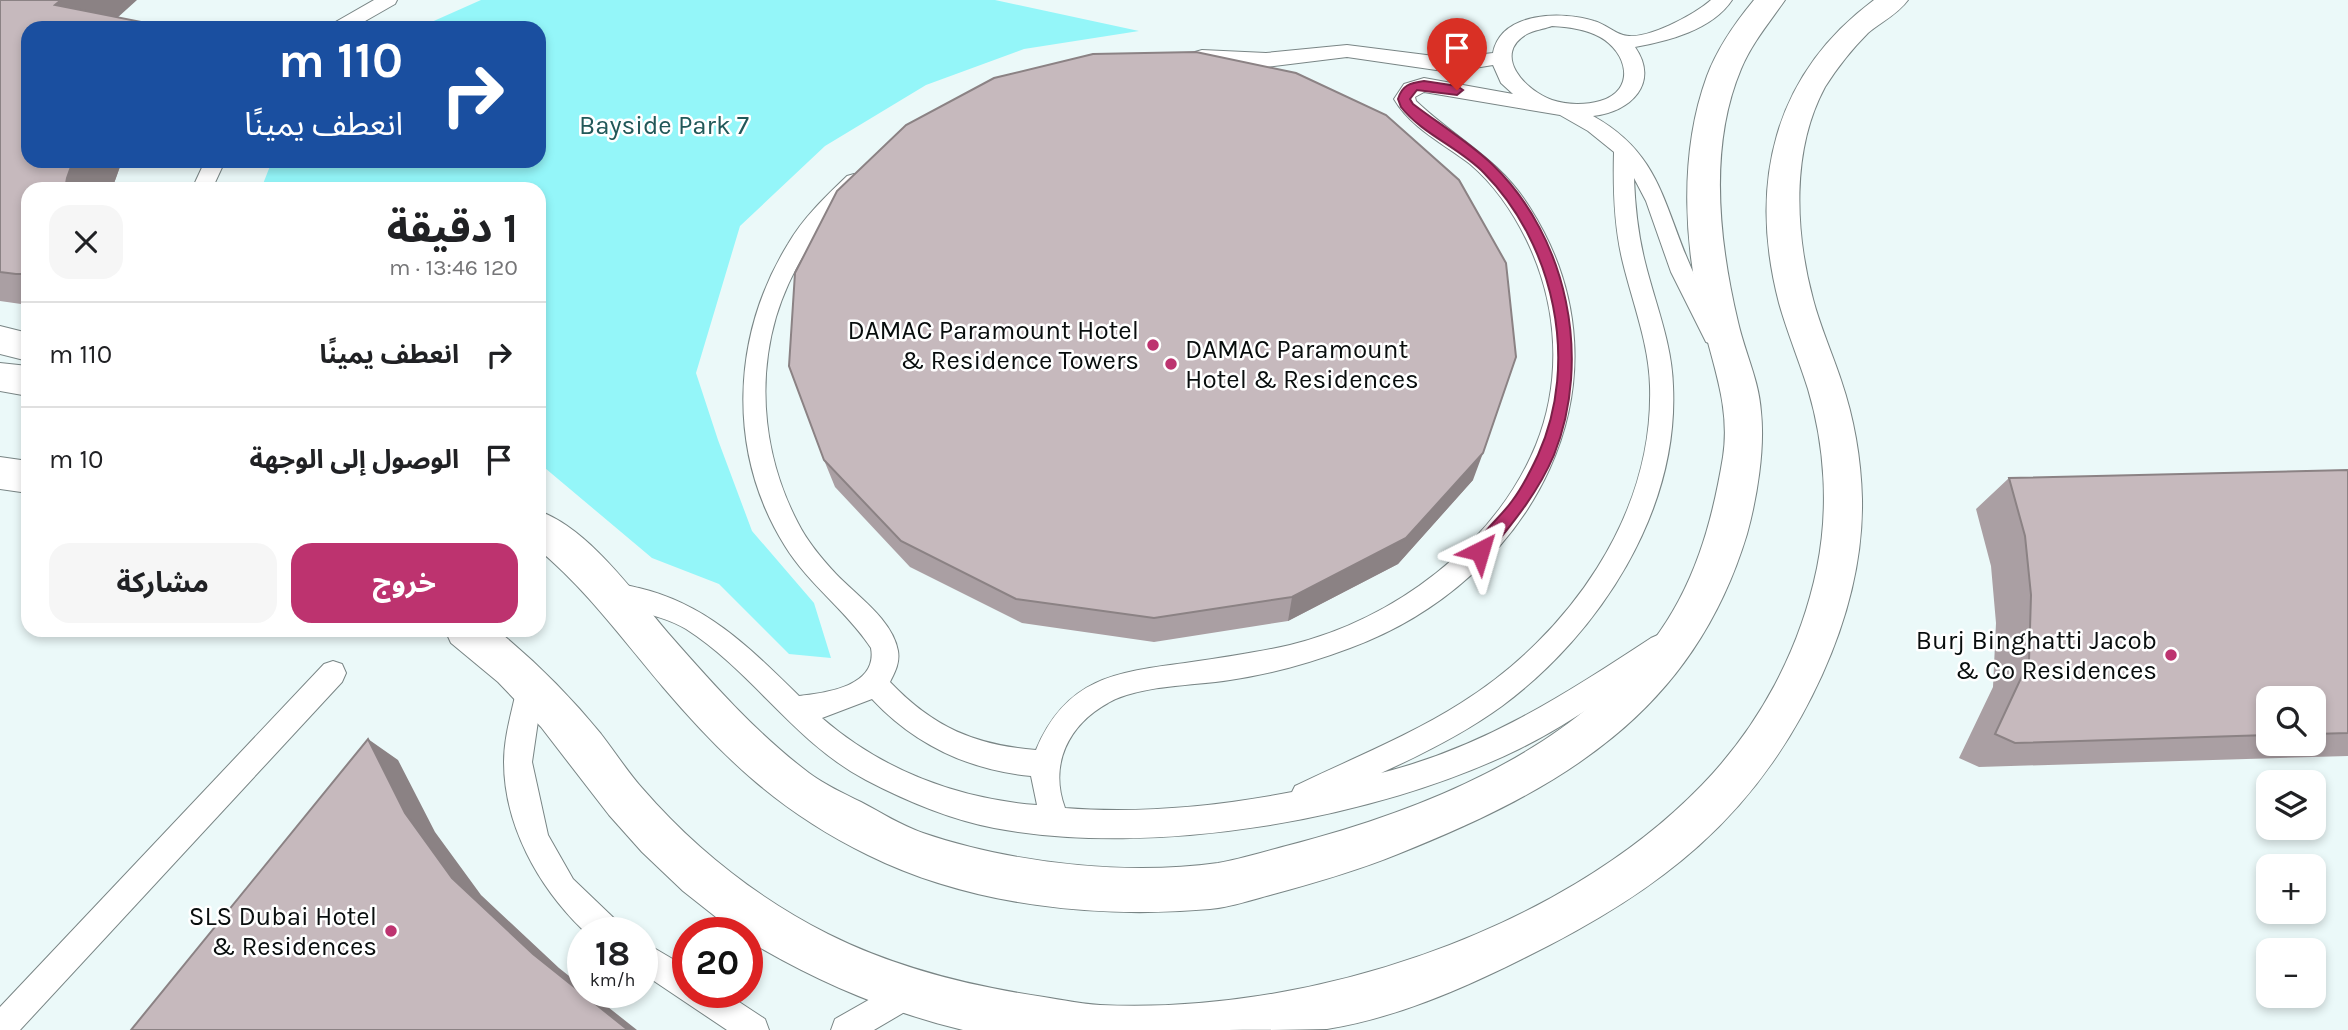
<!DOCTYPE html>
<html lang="ar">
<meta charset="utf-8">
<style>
:root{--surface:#fff;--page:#f6f6f6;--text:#202124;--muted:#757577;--line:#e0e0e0;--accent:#bd336f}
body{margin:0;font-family:Karla,"Noto Sans Arabic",sans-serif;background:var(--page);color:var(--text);direction:rtl;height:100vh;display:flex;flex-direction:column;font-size:26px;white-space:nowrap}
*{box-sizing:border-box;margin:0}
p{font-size:23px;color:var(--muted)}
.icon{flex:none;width:38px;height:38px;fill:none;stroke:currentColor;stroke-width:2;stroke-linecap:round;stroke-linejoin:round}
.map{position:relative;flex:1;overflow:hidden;direction:ltr}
.drawer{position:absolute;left:21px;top:182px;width:525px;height:455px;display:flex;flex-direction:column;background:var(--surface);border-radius:21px;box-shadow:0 4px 10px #0003;direction:rtl}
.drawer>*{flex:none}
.guide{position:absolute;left:21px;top:21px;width:525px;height:147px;border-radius:21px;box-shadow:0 4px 10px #0003;direction:rtl;background:#1a4fa0;color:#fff;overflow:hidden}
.tools{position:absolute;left:2256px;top:686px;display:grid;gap:14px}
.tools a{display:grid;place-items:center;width:70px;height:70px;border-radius:14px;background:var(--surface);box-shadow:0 4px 10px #0003;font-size:35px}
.speed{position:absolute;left:567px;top:917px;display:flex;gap:14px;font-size:35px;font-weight:700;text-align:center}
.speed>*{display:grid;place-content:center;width:91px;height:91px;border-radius:50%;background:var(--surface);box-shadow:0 4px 10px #0003;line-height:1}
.speed small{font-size:18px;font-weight:400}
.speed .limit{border:10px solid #d22;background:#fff;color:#111}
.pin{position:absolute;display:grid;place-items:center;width:60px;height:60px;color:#fff;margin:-72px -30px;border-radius:50% 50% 50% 0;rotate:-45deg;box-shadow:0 0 7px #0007}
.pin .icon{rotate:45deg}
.me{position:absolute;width:77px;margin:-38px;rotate:40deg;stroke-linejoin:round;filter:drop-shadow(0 0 5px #0008)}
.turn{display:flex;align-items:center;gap:24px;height:147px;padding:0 28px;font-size:32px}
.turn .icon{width:91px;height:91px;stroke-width:2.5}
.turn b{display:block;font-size:49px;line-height:60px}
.round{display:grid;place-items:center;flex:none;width:74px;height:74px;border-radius:21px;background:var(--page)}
.summary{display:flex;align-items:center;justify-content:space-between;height:119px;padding:0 28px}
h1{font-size:42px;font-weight:700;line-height:52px}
.cta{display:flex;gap:14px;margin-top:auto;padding:14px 28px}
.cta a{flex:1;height:80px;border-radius:21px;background:var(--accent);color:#fff;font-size:28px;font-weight:700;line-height:80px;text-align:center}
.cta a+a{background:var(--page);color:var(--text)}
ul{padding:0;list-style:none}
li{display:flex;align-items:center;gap:21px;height:105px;padding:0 28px;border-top:2px solid var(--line)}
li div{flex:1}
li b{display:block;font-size:26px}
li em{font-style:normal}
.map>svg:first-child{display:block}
</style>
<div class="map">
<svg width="2348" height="1030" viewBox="0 0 2348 1030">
<rect width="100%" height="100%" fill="#ebf9f9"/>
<path fill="#94f6f9" d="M481 0H995L1139 31 1024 49 926 85 825 146 740 226 696 373 718 440 752 531 814 603 831 658 789 654 719 584 652 558 539 463V189H261L272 161H539V28H418Z"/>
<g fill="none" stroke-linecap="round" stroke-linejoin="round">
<g stroke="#798585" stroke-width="2">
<path id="service" d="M374 0H397L395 4 353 28H330L332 24Z
M1711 0H1732C1712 30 1668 41 1635 47 1660 83 1631 112 1593 116 1656 151 1662 197 1687 258 1698 285 1712 310 1725 336L1722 342 1714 345 1706 342 1671 272 1646 201 1634 178C1635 206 1638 234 1645 262 1655 303 1672 343 1673 386 1679 511 1600 633 1502 706 1465 733 1423 754 1381 773 1484 747 1564 695 1651 638L1660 634 1669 638 1673 646 1669 654C1620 687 1572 723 1519 749 1374 820 1153 858 994 828 949 819 906 801 866 780 795 743 753 672 686 629 659 613 630 612 602 602L598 594 602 586C614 581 626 585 639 588 707 604 751 649 799 696 827 693 878 686 871 648 847 611 809 585 785 546 727 453 731 337 788 244 803 218 825 197 847 176L854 174 861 176 864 181C856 196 840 207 829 220 805 248 787 281 776 317 756 386 765 460 798 523 807 541 822 559 836 574 856 595 893 620 898 651 900 663 895 672 890 682 933 727 974 745 1036 750 1066 678 1116 672 1185 663 1220 658 1255 653 1290 645 1393 620 1495 545 1536 445 1562 380 1558 308 1529 245 1515 215 1495 185 1470 164 1444 144 1411 128 1394 99L1404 84 1424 78 1513 94 1501 83 1493 65 1450 72 1347 57 1266 67 1202 64 1195 62 1192 57 1195 52 1202 50 1266 53 1347 45 1450 58 1493 53C1501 11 1563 11 1594 21 1605 24 1613 32 1623 35 1645 42 1695 14 1711 0ZM1552 26C1569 27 1585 29 1600 37 1627 52 1637 90 1600 101 1586 105 1567 105 1552 100 1526 91 1491 55 1527 34 1534 30 1544 29 1552 26ZM1424 92 1560 115 1588 131 1614 152C1613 189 1614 227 1623 263 1633 304 1649 344 1650 386 1654 516 1568 636 1461 703 1409 736 1351 759 1295 786L1292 792C1219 806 1140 814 1065 808 1049 765 1068 725 1108 703 1139 685 1193 686 1230 680 1272 674 1310 663 1350 648 1531 582 1641 383 1530 208 1499 158 1457 140 1416 101L1415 97ZM872 699C915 745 969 770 1031 776L1037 805C957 799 882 770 822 718Z
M205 161H225L212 189H192Z
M333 661 342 664 346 673 342 682 20 1030H0V1007L324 664Z
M530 675 539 678 543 687 532 762 548 835 573 879 619 923 624 933H586L582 929C538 886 504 825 504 762 504 736 512 712 517 687L521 678Z
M642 941 688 968V992H724L765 1019 769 1030H727L642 973Z
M909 977 920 981 924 992 920 1003 874 1030H831L835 1019Z"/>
</g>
<g stroke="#798585" stroke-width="2">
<path id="tertiary" d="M1754 0H1785C1769 23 1752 43 1741 69 1708 147 1719 242 1738 322 1745 353 1759 380 1761 412 1765 449 1757 498 1747 534 1693 713 1561 789 1398 854 1356 871 1314 883 1270 895 1251 900 1231 907 1210 909 1098 919 971 906 868 855 782 813 725 760 663 687 623 640 587 590 539 550V511C589 529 634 593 668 633 711 682 756 733 809 773 825 785 843 793 861 802 882 813 900 825 923 833 1011 863 1126 876 1218 863 1241 859 1263 852 1286 846 1418 812 1567 754 1653 641 1694 587 1712 524 1723 457 1730 412 1716 374 1705 331 1684 250 1678 155 1707 76 1718 47 1735 23 1754 0Z
M1874 0H1908C1898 14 1881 22 1868 33 1852 49 1837 68 1825 87 1791 150 1795 232 1813 299 1820 326 1832 353 1841 380 1854 418 1861 459 1862 499 1863 560 1847 620 1822 675 1757 818 1659 892 1522 959 1460 990 1395 1018 1327 1029 1291 1030 1250 1030 1214 1030 1130 1030 1047 1030 963 1030 887 1012 814 980 747 940V933H737L726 925 683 891 642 852 609 815 541 727 498 682 451 643 445 630H497C535 661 570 696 601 734 615 752 627 771 642 788 694 848 757 898 828 934 896 968 969 986 1044 997 1063 1000 1081 1004 1100 1005 1304 1015 1558 934 1702 785 1760 725 1800 650 1817 568 1829 509 1825 446 1808 389 1799 360 1787 332 1779 303 1748 184 1773 75 1874 0Z
M0 363 28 366V396L0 391Z
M0 457 28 461V493L0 489Z"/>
</g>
<g stroke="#798585" stroke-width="2">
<path id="motorway" d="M0 326 28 333V361L0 354Z"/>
</g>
<use href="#service" fill="#fff" fill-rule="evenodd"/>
<use href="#tertiary" fill="#fff" fill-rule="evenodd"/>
<use href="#motorway" fill="#fff" fill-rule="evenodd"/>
</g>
<path fill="#aa9fa3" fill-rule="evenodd" d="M0 0 118 17 28 161H122L112 189H28V305L0 301Z
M824 460 1473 480 1398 564 1288 621 1154 642 1022 623 910 567 835 487Z
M2348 470V756L1979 767 1959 758 1993 687 1996 623 1991 566 1976 509 2009 478ZM2268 698H2314V744H2268Z"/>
<path fill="#8b8284" d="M61 0H137L106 28 55 5Z
M73 161H122L112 189H65L67 178Z
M1483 453 1473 480 1398 564 1288 621 1292 597Z
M368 739 398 760 435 832 481 895 559 968 583 987V992H589L637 1030H628L533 954 452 878 405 813Z"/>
<path fill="#c6b9bd" stroke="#8b8284" stroke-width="2" d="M0 0H61L55 5 162 26 160 28H28V161H73L67 178 65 189H28V274H16L0 272Z
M1196 52 1296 73 1386 115 1459 180 1506 263 1516 357 1483 453 1406 538 1292 597 1154 618 1016 599 901 541 824 460 789 366 795 273 837 191 906 125 994 78 1093 54Z
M2348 470V733L2314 734V698H2268V735L2015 743 1995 734 2029 661 2031 595 2025 536 2009 478Z
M368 739 405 813 452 878 533 954 628 1030H131Z"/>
<path fill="#bd336f" stroke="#7b2148" stroke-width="2" d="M1424 81 1457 86 1463 90 1457 95 1417 90 1410 99 1413 104C1439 124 1469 142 1493 165 1568 238 1592 359 1554 455 1538 493 1512 524 1486 556H1475L1472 551C1481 532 1500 518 1512 501 1522 488 1531 470 1538 455 1580 362 1554 244 1484 173 1460 148 1422 134 1401 107L1398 99C1402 85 1410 83 1424 81Z"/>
<g fill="#bd336f" stroke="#fff" stroke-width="2.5">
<circle cx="1153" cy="345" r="7"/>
<circle cx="1171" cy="364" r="7"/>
<circle cx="2171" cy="655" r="7"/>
<circle cx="391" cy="931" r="7"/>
</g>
<g text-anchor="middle" stroke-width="5" stroke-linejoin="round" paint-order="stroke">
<g font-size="26" fill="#215859" stroke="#fff">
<text x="664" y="134">Bayside Park 7</text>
</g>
<g font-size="26" fill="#080d0d" stroke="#fff" text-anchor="end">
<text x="1139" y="339">DAMAC Paramount Hotel<tspan x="1139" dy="30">&amp; Residence Towers</tspan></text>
<text x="1185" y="358" text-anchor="start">DAMAC Paramount<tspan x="1185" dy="30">Hotel &amp; Residences</tspan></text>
<text x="2157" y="649">Burj Binghatti Jacob<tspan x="2157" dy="30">&amp; Co Residences</tspan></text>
<text x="377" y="925">SLS Dubai Hotel<tspan x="377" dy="30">&amp; Residences</tspan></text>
</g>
</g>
</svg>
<div class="tools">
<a><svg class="icon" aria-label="search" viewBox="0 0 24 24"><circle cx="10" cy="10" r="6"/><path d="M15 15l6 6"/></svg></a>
<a><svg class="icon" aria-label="layers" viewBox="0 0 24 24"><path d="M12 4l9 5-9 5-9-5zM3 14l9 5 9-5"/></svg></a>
<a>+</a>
<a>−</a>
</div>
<div class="speed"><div>18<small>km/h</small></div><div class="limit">20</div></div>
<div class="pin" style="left:1457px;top:90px;background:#d93025"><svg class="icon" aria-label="arrive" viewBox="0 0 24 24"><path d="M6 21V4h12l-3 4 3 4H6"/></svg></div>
<svg class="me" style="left:1480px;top:551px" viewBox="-20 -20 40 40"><path d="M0-17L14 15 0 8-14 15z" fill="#bd336f" stroke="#fff" stroke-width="4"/></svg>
<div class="guide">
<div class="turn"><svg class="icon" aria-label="right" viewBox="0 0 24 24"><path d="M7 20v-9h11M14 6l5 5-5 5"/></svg><div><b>110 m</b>انعطف يمينًا</div></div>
</div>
<section class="drawer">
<div class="summary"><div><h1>1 دقيقة</h1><p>120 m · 13:46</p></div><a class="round"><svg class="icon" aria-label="close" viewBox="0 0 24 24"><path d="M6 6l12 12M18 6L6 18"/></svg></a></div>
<ul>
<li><svg class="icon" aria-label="right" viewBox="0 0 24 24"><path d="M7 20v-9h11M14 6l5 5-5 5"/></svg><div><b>انعطف يمينًا</b></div><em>110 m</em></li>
<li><svg class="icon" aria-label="arrive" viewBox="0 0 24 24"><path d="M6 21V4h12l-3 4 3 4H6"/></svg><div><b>الوصول إلى الوجهة</b></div><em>10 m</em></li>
</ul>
<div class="cta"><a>خروج</a><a>مشاركة</a></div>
</section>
</div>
